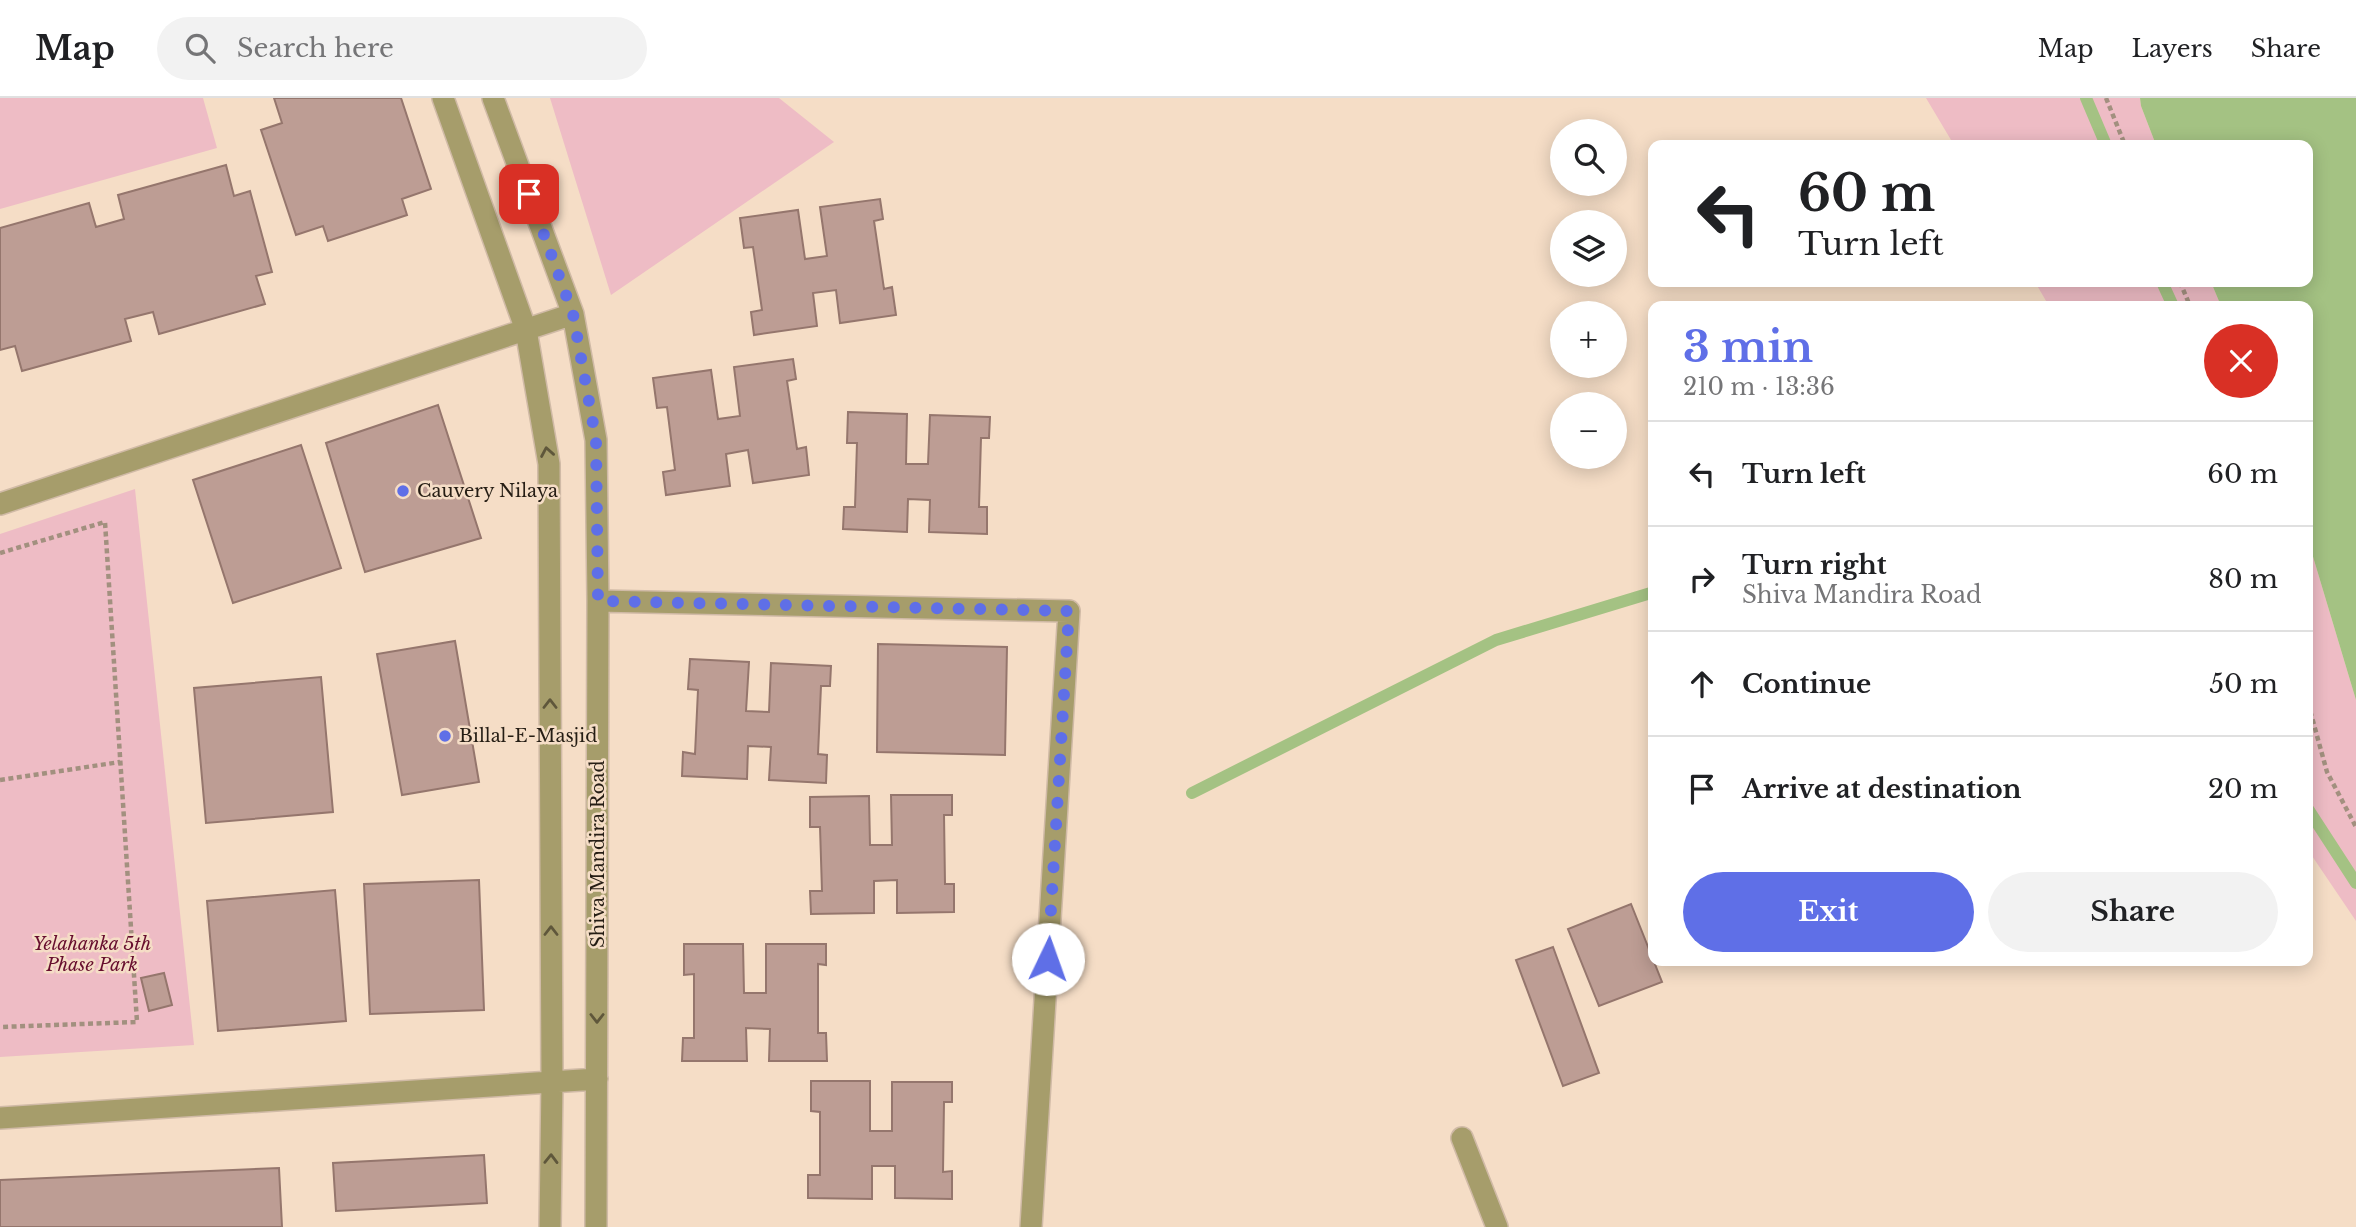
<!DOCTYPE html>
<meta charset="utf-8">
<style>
:root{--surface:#fff;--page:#f2f2f2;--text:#202124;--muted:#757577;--line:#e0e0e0;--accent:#5f6fe7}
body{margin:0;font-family:"Libre Baskerville",serif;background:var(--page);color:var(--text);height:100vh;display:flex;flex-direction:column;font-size:26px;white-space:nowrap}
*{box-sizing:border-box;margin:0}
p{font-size:23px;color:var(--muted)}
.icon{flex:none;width:38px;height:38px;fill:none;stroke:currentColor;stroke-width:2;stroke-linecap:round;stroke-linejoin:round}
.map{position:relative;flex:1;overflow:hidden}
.sheet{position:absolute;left:1648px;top:203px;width:665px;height:665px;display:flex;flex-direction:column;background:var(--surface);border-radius:14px;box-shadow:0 4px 18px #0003}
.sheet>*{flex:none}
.top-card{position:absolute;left:1648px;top:42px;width:665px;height:147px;border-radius:14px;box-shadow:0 4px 18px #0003;background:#fff;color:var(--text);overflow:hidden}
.buttons{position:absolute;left:1550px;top:21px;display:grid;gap:14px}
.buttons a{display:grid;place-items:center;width:77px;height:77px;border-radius:50%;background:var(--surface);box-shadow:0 4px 18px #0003;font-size:35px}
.pin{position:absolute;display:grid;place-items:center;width:60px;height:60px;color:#fff;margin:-30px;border-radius:14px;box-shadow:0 4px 10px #0006}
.me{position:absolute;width:77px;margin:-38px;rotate:3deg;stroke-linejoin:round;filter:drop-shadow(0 0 5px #0008)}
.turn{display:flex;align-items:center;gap:24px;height:147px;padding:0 35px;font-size:32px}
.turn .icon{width:91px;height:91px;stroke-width:2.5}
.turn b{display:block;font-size:49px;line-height:60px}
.round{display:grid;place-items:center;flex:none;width:74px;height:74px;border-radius:37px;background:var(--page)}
.headline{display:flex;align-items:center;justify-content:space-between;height:119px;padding:0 35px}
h1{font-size:42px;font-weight:700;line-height:52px;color:var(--accent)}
.cta{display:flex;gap:14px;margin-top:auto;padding:14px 35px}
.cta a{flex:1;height:80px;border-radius:42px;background:var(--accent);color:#fff;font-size:28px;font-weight:700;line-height:80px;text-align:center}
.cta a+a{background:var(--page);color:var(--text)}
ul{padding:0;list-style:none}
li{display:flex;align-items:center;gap:21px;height:105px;padding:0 35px;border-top:2px solid var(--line)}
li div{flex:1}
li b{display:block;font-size:26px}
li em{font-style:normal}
header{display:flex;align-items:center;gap:42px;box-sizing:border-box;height:98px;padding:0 35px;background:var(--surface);border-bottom:2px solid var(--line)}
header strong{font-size:33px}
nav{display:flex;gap:38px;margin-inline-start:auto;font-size:24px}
.search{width:490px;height:63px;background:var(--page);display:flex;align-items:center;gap:18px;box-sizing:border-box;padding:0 24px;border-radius:38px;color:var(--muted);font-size:26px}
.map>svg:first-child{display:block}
</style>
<header>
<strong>Map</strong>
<div class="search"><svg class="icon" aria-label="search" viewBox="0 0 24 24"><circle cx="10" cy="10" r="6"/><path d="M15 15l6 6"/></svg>Search here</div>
<nav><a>Map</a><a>Layers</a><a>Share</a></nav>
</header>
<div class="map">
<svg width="2356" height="1129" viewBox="0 0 2356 1129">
<rect width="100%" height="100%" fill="#f5ddc6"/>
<path fill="#eebcc5" d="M0 0H203L217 50 0 111Z
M550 0H779L834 44 611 197Z
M1926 0H2140L2141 8 2156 47H1954Z
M2035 184H2211L2221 208H2049Z
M135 391 194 947 0 959V436Z
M2308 442 2356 602V823L2308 752Z"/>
<path fill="#a4c283" d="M2140 0H2356V602L2308 442V208H2221L2211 184H2308V47H2156L2141 8Z"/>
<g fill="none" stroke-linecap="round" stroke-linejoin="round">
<path stroke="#a4c283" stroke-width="12" d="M2086 0 2106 47
M2162 184 2173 208
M1192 695 1496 542 1654 494
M2308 711 2356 785"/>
</g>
<path fill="#bd9d94" stroke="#95766d" stroke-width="2" d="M274 0H401L431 91 402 101 407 117 328 143 323 128 296 137 261 32 282 25Z
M226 67 234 98 250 93 272 174 256 178 265 206 159 236 153 214 125 221 131 243 22 273 15 248 0 252V130L89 105 96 129 124 121 118 97Z
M880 101 883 121 874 123 884 191 892 189 896 217 840 225 836 192 813 195 817 228 754 237 751 214 762 212 753 149 744 150 740 120 798 112 805 161 827 158 820 109Z
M793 261 796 281 787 283 797 351 806 349 809 377 753 385 748 352 726 356 730 388 666 397 663 374 675 372 667 309 657 310 653 280 711 272 718 321 740 318 734 269Z
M438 307 481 440 365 474 326 345Z
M848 314 907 316 906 366H928L930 317 990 319 989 340H981L979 409H987V436L929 434 930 402 908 401 907 434 843 431 844 409H855L857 345H847Z
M301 347 341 470 233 505 193 382Z
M455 543 479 684 402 697 377 556Z
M878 546 1007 549 1005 657 877 654Z
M690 561 749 564 746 613 769 614 771 565 831 568 830 588H821L818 656 827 657 826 685 769 682 771 649 748 648 747 681 682 678 683 654 695 656 698 592 688 591Z
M321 579 333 714 206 725 194 590Z
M891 697H952V717H944L945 786H954V814L897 815V782L874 783V815L811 816 810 793H822L820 729H810V699L869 698 870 747H892Z
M479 782 484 912 370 916 364 786Z
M335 792 346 923 218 933 207 803Z
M1631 806 1662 884 1599 908 1568 831Z
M684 846H743L744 895H766V846H826V867L818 866V935H826L827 963H769L770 931 746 930 747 963H682L683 940H694V876L684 877Z
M1553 849 1599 975 1563 988 1516 862Z
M164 875 172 907 149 913 141 880Z
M811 983H870V1033H892V984H952V1004H944L943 1074 952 1073V1101L895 1100V1068H872V1101L808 1100V1077H820V1014L811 1013Z
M484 1057 487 1105 336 1113 333 1065Z
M279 1070 282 1129H0V1082Z"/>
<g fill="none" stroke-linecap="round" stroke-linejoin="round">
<g stroke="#d0baa6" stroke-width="24">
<path id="minor" d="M443 0 526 232 549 366 552 984 550 1129
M493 0 573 216 596 342 598 503 596 1129
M0 406 573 216
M598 503 1069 513 1031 1129
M0 1020 597 981
M1462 1040 1497 1129"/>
</g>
<path stroke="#a2907f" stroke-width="4.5" stroke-dasharray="5 3.5" stroke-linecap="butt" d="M2106 0 2125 47
M2180 184 2190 208
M0 455 105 424 137 924 0 929
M2308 605 2327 674 2356 729
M0 682 120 664"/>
<use href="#minor" stroke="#a69d6b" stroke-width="21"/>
</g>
<defs><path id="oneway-chevron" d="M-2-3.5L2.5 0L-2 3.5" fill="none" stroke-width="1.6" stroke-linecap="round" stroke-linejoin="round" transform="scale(1.75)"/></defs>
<g stroke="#5f573b">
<use href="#oneway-chevron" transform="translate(547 354) rotate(-100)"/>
<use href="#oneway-chevron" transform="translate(550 606) rotate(-90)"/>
<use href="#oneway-chevron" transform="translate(551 833) rotate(-90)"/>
<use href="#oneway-chevron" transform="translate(597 920) rotate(90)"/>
<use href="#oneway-chevron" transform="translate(551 1061) rotate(-89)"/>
</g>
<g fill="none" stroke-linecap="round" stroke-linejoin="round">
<path stroke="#5f6fe7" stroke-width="12" stroke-dasharray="0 21.6" d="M529 96 573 216 596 342 598 503 1069 513 1048 861"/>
</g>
<g fill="#5f6fe7" stroke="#f5ddc6" stroke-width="2.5">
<circle cx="403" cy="393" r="7"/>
<circle cx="445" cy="638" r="7"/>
</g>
<g text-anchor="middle" stroke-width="5" stroke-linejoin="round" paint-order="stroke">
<g font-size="18" fill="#251d14" stroke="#f5ddc6" text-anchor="start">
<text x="417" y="399">Cauvery Nilaya</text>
<text x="459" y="644">Billal-E-Masjid</text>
</g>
<g font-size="18" fill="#251d14" stroke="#f5ddc6">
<text transform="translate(598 756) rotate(-90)" y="6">Shiva Mandira Road</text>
</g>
<g font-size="18" font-style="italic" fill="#670e2e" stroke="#f5ddc6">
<text x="92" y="852">Yelahanka 5th<tspan x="92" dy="21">Phase Park</tspan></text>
</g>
</g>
</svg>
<div class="buttons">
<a><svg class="icon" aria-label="search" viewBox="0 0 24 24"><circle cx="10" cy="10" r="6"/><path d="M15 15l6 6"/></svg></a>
<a><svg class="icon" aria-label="layers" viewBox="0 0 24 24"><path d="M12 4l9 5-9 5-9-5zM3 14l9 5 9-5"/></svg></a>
<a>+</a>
<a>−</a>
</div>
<div class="pin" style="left:529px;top:96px;background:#d93025"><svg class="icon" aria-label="arrive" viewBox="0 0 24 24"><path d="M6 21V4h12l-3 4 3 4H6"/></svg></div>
<svg class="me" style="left:1048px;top:861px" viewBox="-20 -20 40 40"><circle r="19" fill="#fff"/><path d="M0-13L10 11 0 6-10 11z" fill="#5f6fe7"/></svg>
<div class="top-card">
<div class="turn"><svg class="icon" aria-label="left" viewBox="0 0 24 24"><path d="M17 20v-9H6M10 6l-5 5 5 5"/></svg><div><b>60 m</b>Turn left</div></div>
</div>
<section class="sheet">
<div class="headline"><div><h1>3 min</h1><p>210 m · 13:36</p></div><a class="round" style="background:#d93025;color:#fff"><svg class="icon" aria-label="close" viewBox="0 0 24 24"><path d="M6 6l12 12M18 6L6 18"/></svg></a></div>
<ul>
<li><svg class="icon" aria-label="left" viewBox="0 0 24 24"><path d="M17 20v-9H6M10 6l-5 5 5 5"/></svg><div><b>Turn left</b></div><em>60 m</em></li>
<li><svg class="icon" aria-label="right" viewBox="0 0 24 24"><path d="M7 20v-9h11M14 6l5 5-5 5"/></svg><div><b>Turn right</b><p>Shiva Mandira Road</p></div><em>80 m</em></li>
<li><svg class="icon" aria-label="ahead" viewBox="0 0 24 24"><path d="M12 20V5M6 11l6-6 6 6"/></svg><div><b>Continue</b></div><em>50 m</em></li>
<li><svg class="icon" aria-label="arrive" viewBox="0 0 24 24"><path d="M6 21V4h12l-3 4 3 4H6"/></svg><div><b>Arrive at destination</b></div><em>20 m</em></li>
</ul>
<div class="cta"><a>Exit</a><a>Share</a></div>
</section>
</div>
